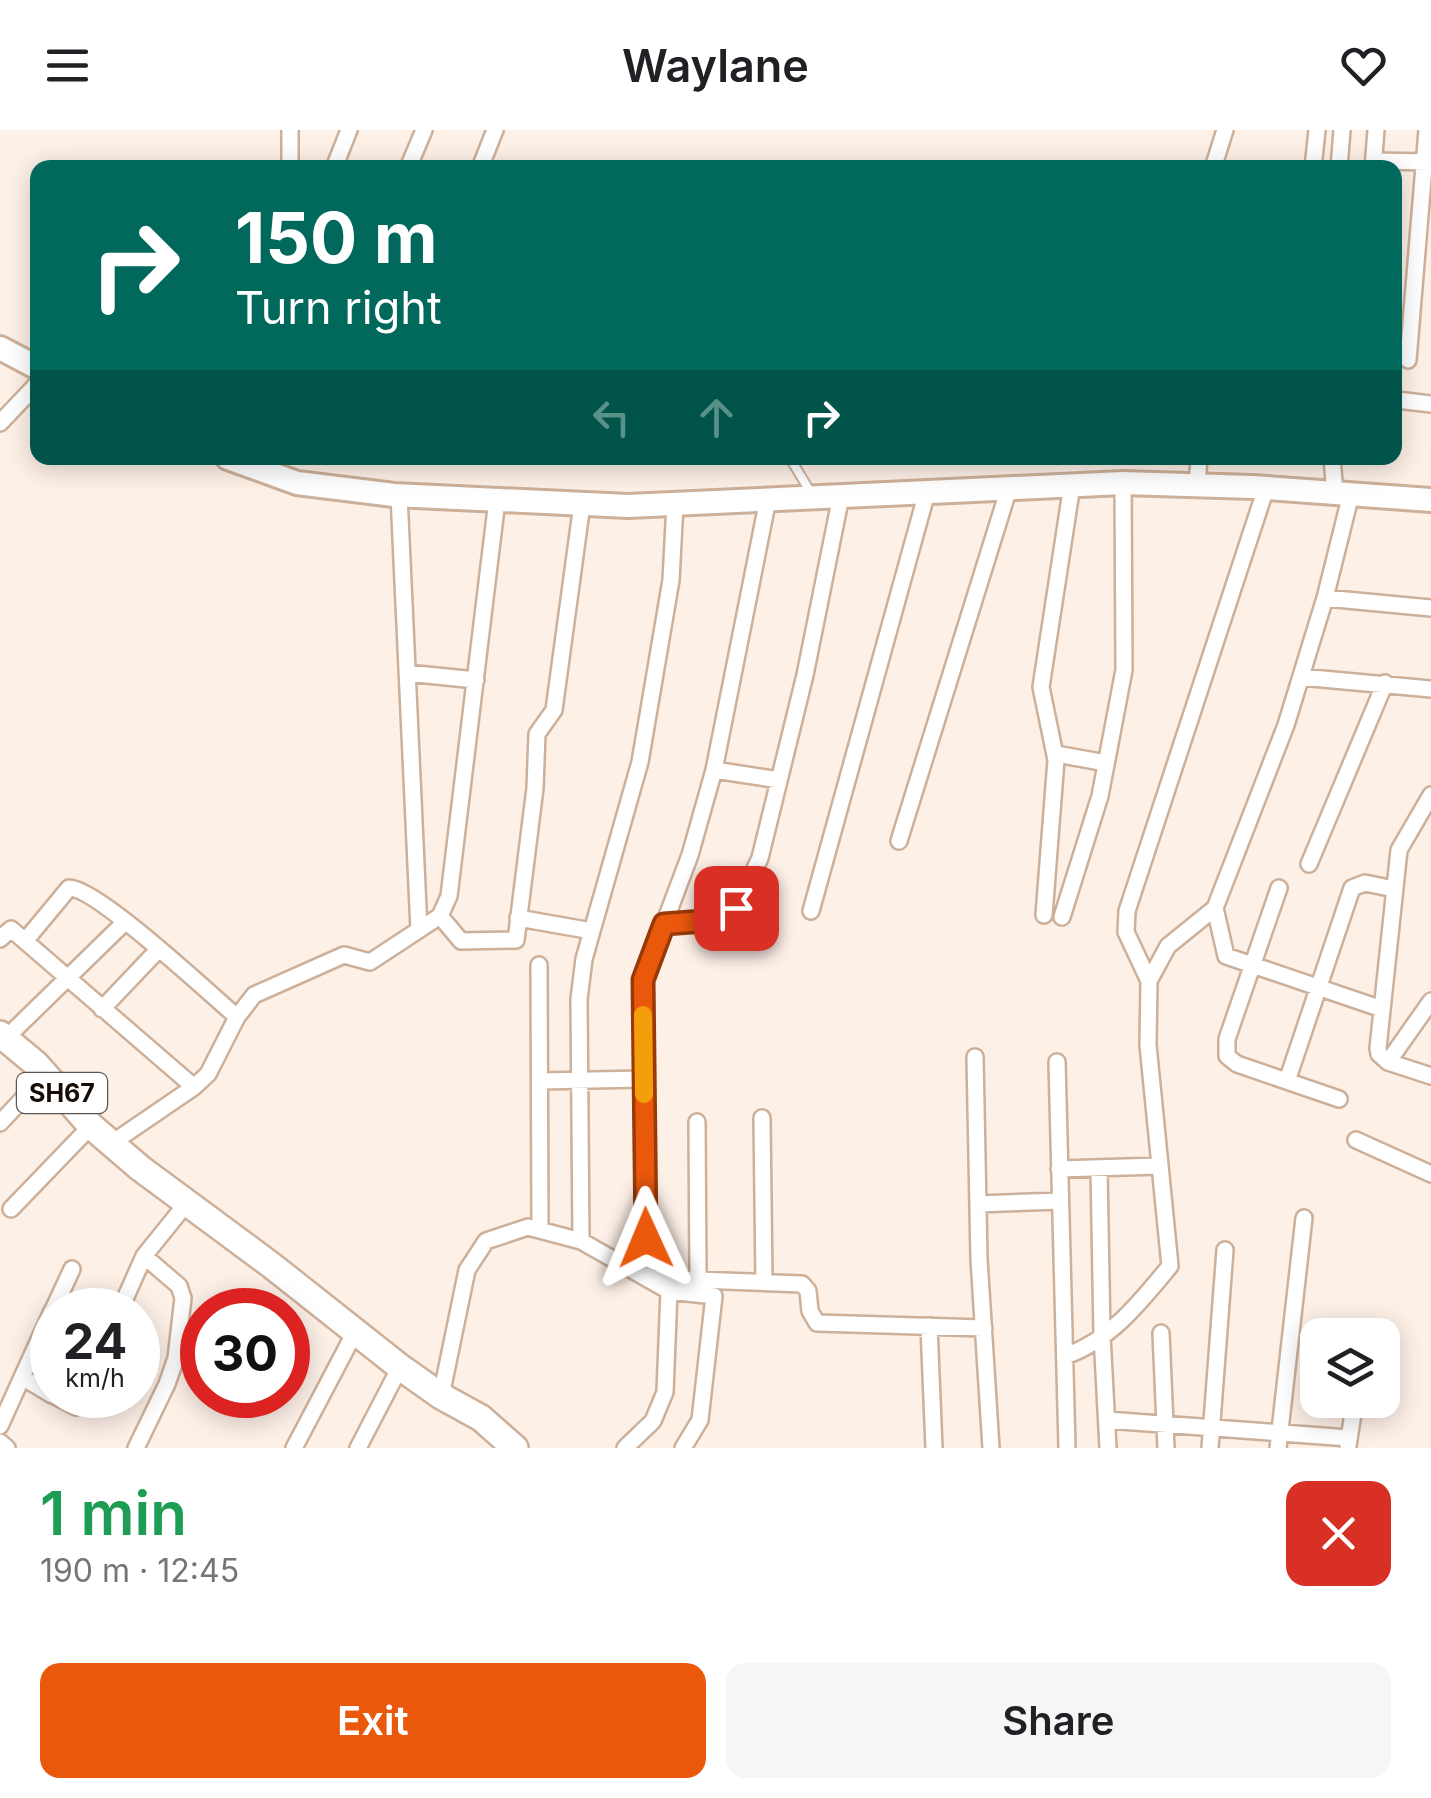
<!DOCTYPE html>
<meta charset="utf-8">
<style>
:root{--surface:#fff;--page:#f6f6f6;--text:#202124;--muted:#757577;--accent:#ea580c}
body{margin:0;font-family:Inter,sans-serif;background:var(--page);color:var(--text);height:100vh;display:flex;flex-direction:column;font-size:38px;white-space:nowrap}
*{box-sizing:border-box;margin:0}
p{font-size:32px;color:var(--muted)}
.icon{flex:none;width:55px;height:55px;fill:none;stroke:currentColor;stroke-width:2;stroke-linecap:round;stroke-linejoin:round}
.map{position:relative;height:1318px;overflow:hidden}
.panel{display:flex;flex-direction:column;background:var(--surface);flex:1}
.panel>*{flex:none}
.guide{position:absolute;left:30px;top:30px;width:1372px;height:305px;border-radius:20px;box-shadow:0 5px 25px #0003;background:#00695c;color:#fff;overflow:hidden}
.fabs{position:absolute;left:1300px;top:1188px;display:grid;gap:20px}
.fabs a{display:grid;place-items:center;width:100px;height:100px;border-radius:20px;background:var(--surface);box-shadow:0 5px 25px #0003;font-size:50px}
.speed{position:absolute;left:30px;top:1158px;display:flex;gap:20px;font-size:50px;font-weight:700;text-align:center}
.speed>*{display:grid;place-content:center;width:130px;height:130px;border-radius:50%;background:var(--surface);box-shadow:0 5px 25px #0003;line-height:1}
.speed small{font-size:25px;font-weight:400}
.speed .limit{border:15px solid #d22;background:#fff;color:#111}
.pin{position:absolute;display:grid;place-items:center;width:85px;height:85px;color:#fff;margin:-42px;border-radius:20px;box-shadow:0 5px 15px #0006}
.me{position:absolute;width:110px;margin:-55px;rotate:359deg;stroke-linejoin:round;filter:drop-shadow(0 0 8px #0008)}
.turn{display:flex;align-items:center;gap:35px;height:210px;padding:0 40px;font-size:45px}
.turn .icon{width:130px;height:130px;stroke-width:2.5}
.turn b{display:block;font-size:70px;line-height:85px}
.lanes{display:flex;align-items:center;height:95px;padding:0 40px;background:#0003;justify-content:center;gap:50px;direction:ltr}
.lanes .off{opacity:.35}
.round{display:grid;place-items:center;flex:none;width:105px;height:105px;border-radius:20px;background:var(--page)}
.head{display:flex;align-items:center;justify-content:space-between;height:170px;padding:0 40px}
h1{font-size:60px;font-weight:600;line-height:75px;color:#1e9e55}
.action{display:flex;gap:20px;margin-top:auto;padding:20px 40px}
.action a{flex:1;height:115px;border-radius:20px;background:var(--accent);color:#fff;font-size:40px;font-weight:600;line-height:115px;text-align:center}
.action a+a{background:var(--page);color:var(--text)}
header{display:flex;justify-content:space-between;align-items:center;height:130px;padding:0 40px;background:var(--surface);font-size:45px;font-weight:600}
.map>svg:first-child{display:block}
</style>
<header><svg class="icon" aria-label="menu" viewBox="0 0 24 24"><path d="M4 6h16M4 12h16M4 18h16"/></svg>Waylane<svg class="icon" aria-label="heart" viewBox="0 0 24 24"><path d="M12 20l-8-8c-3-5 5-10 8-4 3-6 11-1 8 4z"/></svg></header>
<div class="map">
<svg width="1431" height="1318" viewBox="0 0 1431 1318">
<rect width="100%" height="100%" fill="#fdf0e7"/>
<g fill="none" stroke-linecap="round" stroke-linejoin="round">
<g stroke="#cdb099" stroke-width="12">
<path id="service" d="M790 328 811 363"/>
</g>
<g stroke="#cdb099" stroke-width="20">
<path id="minor" d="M1374 31 1431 32
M290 38V0
M334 38 349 0
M408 38 424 0
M480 38 495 0
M1213 38 1225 0
M1313 38 1317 0
M1339 38 1342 0
M1373 38 1376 0
M1408 230 1427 0
M1397 270 1431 274
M0 293 38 253
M1332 328 1335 363
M1197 355 1199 328
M399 365 419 800
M768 369 714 640 690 725 643 850 647 1148 802 1154 808 1161 810 1181 817 1193 984 1198
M1325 468 1431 478
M407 543 476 550
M1301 547 1431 559
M1056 624 1106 633
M714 640 779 650
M1431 665 1399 720 1378 918 1379 924 1388 932 1431 946
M899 711 1009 358
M1309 734 1385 553
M1279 758 1227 909V926L1237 934 1339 969
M1215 778 1226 826 1382 879
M811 781 927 362
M1044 785 1056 630 1041 557 1072 355
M440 786 461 811 516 810 535 658 537 604 554 580 582 374
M1062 787 1100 666 1124 540 1123 353
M518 788 592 801
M664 794 717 790 736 778 760 728 805 545 841 366
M0 809 11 799 194 957
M25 811 69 758C96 757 210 864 237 887
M539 835 540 1100
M1149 851 1126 802 1127 781 1266 358
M102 879 158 820
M6 908 125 792
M975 927 979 1129 991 1318
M1057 932 1067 1318
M1388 932 1431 871
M540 951 644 949
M1287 951 1352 758 1365 753 1394 759
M762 988 764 1151
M697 992 698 1150
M0 993 45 945
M1356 1010 1431 1044
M112 1013 194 957 208 944 237 887 254 865 344 825 370 832 440 786 449 766 497 370
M1099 1038 1102 1205 1108 1318
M1059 1039 1159 1036
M978 1074 1060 1071
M11 1079 91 996
M581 1111 579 869 584 829 640 632 671 450 675 374
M669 1161 714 1166 700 1290 683 1318
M53 1180 72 1139
M120 1180 144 1126 186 1074
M929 1196 934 1318
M1161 1203 1166 1318
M1065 1226C1110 1211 1141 1171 1170 1136L1148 915 1149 851 1168 816 1215 778 1286 595 1325 468 1351 364
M22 1247 52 1265
M53 1265 76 1277 84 1265
M441 1266 467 1140 486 1111 528 1097 581 1111 669 1161 665 1262 653 1291 625 1318
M1107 1290 1349 1308
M0 1296 52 1181
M0 1312 7 1318
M1348 1316 1355 1270
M136 1318 167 1254 176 1228 183 1168 179 1156 144 1126
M294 1318 355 1202
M358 1318 400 1237
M1210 1318 1225 1120
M1278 1318 1304 1088"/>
</g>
<g stroke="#cdb099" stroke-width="28">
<path id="secondary" d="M0 218 38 238
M228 328 297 353 394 365 628 376 1123 353 1253 357 1431 370"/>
</g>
<g stroke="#cdb099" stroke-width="30">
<path id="primary" d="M0 904 36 934 91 996 140 1038 271 1135 400 1237 441 1266 481 1288 515 1318"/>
</g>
<use href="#service" stroke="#fff" stroke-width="8"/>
<use href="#minor" stroke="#fff" stroke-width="15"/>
<use href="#secondary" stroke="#fff" stroke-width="22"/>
<use href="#primary" stroke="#fff" stroke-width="25"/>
</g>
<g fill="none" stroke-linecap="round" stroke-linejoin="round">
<g stroke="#983908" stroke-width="25">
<path id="route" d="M646 1108 643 850 664 794 718 790 736 778"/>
</g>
<use href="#route" stroke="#ea580c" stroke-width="18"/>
<path stroke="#f59e0b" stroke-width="18" d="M643 885 644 964"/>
</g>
<g text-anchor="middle" stroke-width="9" stroke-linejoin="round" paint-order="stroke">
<rect fill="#fff" stroke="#5c5550" stroke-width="2.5" x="17" y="943" width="90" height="40" rx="8"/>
<g font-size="25" font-weight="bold" fill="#160c05">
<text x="62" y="972">SH67</text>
</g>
</g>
</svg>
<div class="fabs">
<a><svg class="icon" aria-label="layers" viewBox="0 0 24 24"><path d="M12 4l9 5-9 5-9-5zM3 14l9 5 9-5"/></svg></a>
</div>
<div class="speed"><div>24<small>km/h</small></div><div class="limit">30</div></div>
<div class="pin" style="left:736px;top:778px;background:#d93025"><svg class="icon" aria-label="arrive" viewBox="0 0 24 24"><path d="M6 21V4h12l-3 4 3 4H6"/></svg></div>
<svg class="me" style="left:646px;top:1108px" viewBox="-20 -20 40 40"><path d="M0-17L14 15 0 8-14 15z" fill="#ea580c" stroke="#fff" stroke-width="4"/></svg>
<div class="guide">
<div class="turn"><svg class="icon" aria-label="right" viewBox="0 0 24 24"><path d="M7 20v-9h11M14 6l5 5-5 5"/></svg><div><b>150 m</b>Turn right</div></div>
<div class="lanes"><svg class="icon off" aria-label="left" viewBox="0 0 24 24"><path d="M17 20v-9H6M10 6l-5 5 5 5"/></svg><svg class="icon off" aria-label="ahead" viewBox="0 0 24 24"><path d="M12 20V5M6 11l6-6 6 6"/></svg><svg class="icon" aria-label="right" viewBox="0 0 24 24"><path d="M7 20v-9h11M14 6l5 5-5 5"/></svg></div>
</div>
</div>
<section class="panel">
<div class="head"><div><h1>1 min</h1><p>190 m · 12:45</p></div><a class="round" style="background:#d93025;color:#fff"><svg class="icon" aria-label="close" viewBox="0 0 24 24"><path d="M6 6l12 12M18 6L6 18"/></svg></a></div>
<div class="action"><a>Exit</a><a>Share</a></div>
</section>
